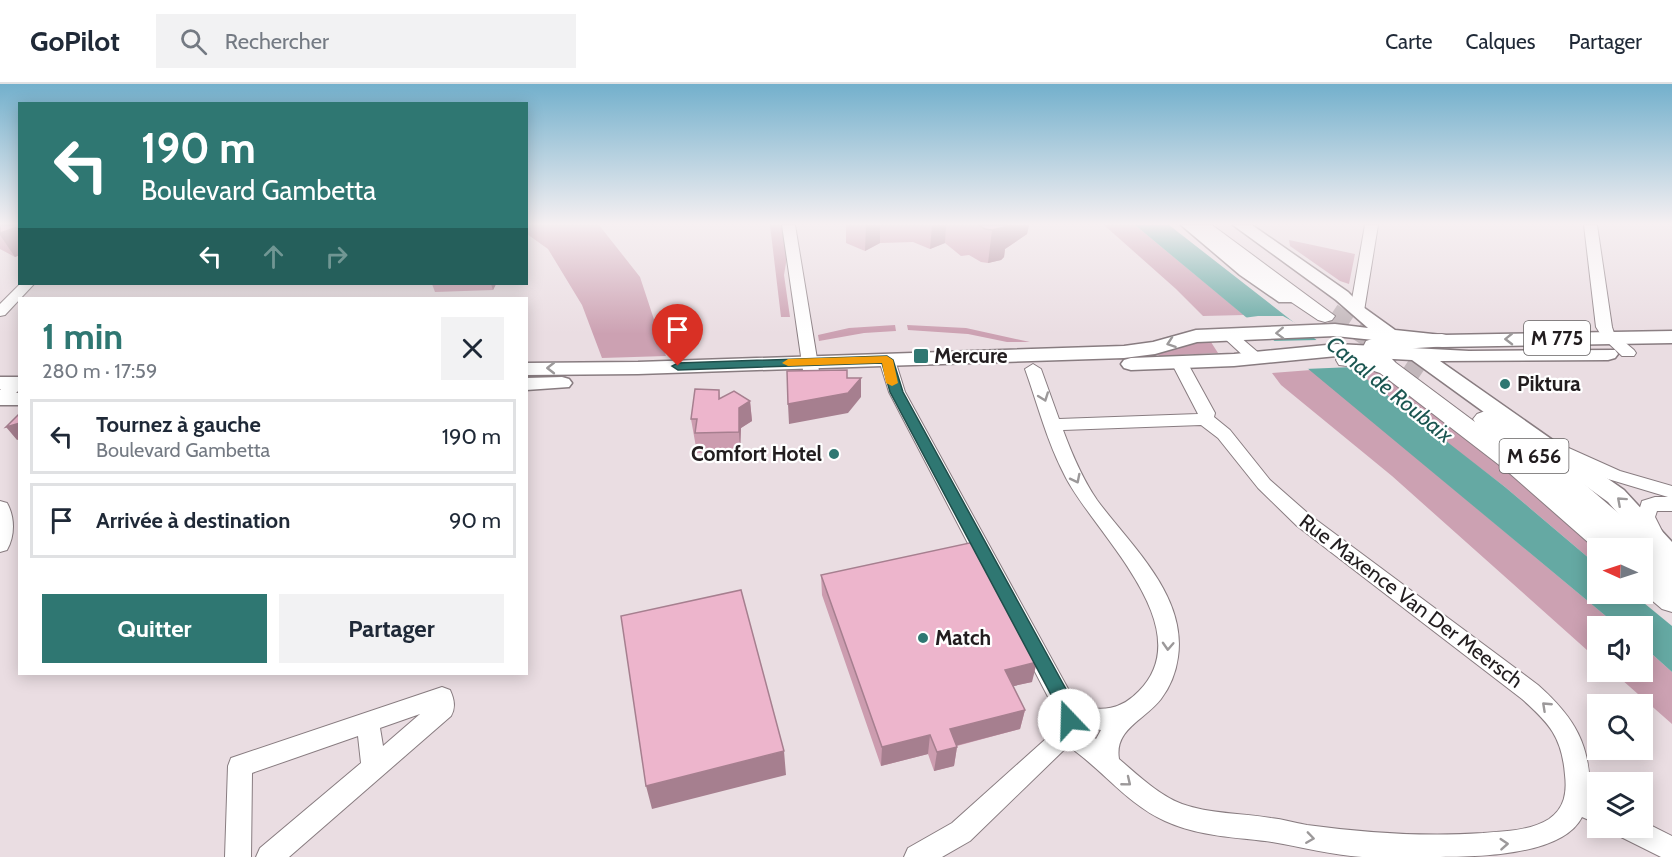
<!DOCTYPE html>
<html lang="fr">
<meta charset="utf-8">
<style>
:root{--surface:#fff;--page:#f2f2f3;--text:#1f2937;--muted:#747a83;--line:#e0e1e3;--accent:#2f7772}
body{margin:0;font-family:Cabin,sans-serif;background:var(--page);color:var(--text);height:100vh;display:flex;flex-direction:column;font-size:22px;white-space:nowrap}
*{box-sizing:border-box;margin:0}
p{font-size:20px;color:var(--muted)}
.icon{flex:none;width:33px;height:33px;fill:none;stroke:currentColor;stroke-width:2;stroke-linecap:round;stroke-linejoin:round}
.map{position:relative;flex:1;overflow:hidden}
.details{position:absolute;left:18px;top:213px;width:510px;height:378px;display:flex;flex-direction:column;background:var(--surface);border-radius:0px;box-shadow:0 3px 15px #0003}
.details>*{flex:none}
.banner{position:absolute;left:18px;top:18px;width:510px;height:183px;border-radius:0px;box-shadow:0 3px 15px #0003;background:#2f7772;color:#fff;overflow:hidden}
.needle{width:39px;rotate:273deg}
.fabs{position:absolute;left:1587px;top:454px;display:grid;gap:12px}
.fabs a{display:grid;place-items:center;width:66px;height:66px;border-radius:0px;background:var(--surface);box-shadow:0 3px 15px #0003;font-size:30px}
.pin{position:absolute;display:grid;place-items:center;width:51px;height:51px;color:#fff;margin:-62px -26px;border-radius:50% 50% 50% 0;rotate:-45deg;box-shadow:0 0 6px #0007}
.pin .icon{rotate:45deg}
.me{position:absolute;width:66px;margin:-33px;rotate:339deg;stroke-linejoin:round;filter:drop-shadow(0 0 4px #0008)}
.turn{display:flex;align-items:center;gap:21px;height:126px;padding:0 24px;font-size:27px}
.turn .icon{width:78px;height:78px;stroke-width:2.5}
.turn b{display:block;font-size:42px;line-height:51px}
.lanes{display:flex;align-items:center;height:57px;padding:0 24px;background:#0003;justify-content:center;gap:30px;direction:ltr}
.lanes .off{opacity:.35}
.round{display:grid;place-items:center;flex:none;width:63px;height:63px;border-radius:0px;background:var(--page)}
.headline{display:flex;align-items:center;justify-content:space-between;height:102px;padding:0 24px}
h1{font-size:36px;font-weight:800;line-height:45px;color:var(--accent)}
.action{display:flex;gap:12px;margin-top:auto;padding:12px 24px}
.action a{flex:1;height:69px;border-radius:0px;background:var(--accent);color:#fff;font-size:24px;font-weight:800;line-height:69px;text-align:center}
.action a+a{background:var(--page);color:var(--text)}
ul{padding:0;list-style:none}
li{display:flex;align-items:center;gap:18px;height:75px;margin:0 12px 9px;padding:0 12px;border:3px solid var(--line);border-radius:0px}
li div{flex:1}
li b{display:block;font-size:22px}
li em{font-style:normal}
header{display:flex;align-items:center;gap:36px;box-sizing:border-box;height:84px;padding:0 30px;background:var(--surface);border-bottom:2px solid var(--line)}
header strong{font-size:28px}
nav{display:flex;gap:33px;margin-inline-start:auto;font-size:21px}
.search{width:420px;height:54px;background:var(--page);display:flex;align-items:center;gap:15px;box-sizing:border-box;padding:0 21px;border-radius:0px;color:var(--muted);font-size:22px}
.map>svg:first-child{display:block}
</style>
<header>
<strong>GoPilot</strong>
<div class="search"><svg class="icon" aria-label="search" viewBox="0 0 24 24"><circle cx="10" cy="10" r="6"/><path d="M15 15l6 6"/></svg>Rechercher</div>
<nav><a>Carte</a><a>Calques</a><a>Partager</a></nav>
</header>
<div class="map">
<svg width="1672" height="773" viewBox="0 0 1672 773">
<rect width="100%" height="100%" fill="#eadde2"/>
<path fill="#cca1b2" d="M527 141H599L640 193 666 272 602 274 582 221 548 165 527 150Z
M770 141H782L787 173 784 191 790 233H781Z
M1104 141H1135L1244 231 1203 232 1176 205Z
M1289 156 1355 170 1349 200 1340 197 1290 162Z
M895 241 896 247 864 249 819 257 818 251 849 244Z
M907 241 966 244 1030 258H1007L968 250 908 246Z
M1209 255 1218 269 1160 272 1155 269 1196 256Z
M1372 285 1387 292 1528 401 1598 465 1597 481 1505 403 1352 286Z
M1311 286 1619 543H1598L1597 575 1392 392 1281 301 1272 289Z
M1643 562 1672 588V640L1613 588H1642Z"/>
<path fill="#65a9a3" d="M1135 141H1169L1505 403 1597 481 1598 510H1633L1672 542V588L1643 562 1642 543H1619Z"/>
<path fill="#eadde2" d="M1258 232H1283L1301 242 1267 254 1243 234Z
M1318 256 1353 283 1305 285 1271 257Z"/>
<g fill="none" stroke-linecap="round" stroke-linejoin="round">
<path stroke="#c2b7bb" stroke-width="20" stroke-dasharray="20 10" stroke-linecap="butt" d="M1332 229 1422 289"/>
<g stroke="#887c80" stroke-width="2">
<path id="minor" d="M782 141H795L820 293 812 298 804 293Z
M1365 141H1378L1364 227 1357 231 1350 227Z
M1584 141H1597L1612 243 1614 249 1634 266 1636 269 1634 272H1622L1603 254 1596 243Z
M20 200H34L5 231 0 232V220Z
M1228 245 1233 247 1260 270 1262 273 1260 276H1248L1223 253 1220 250 1223 247Z
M887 271 895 276 905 308 1077 621C1102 628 1121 626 1139 607 1202 543 1093 448 1065 392 1047 358 1038 321 1025 285L1033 280 1041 285 1059 335 1198 330 1171 278 1179 273 1187 278 1215 329 1214 333 1230 346 1270 396 1311 432 1538 601C1575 634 1591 661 1590 712L1598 715V740L1582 733C1562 773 1473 773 1431 773 1408 773 1385 773 1362 773 1332 771 1302 763 1272 758 1236 753 1200 753 1165 737 1127 720 1102 685 1068 662L970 757 942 773H904L908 764 952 739 1048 653 1057 639V630L889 308 879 276ZM1201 341 1218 354 1258 404 1297 442 1522 615C1549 639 1562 653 1565 691 1567 708 1565 724 1549 735 1530 747 1505 747 1483 749 1423 753 1366 749 1307 741 1295 739 1283 735 1271 734 1241 729 1210 730 1182 720 1158 711 1138 691 1119 675 1114 645 1145 636 1161 615 1170 603 1176 588 1178 573 1187 511 1130 461 1097 416 1082 394 1072 370 1063 346ZM1080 643 1101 646 1096 655Z
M16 294 20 295V305L6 319 0 320V306L10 295Z
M1562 361 1620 387 1672 402V427H1657L1655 433 1664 451 1661 456 1654 458 1647 456 1637 433 1642 417 1655 413H1668L1608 395 1556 371 1553 367 1556 363Z
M0 417 7 419C15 433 15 452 7 466L0 468Z
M442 603 450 606C454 615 456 623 451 632L289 773H256L260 764 361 679 358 652 252 689 251 773H225L228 682 231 674ZM420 630 383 662 380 644Z
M1642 737 1672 752V773H1661L1621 753 1617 744H1642Z"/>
</g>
<g stroke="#887c80" stroke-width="3">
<path id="major" d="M1181 141H1200L1294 214 1291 218H1279L1240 191Z
M1233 141H1252L1348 208 1363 223 1395 246 1442 251 1672 247V259L1442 263 1335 252 1197 258 1155 270 1124 274 638 290 526 291V279L638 278 1124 262 1153 258 1196 246 1335 240 1368 244 1336 216Z
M1337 260 1469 267 1615 266 1618 270 1615 274 1608 276 1440 277 1624 406 1672 458V483L1663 481 1608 418 1412 276 1337 272 1234 282 1131 286 1124 284 1121 280 1124 276 1131 274 1234 270Z
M0 293H20V305H0Z
M562 293 569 295 572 299 569 303 526 306V294Z
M0 309H20V321H0Z"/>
</g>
<g stroke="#887c80" stroke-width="2">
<path id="highway" d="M1191 141H1212L1335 232 1332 236 1325 238 1318 236 1263 199Z
M1442 250 1450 252 1453 257 1450 262 1383 266 1396 279 1475 338 1473 335 1477 330 1485 327 1493 330 1561 380 1672 475V528L1662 525 1642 508V465H1598V467L1507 387 1380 289 1365 284 1339 281 1336 276 1339 271 1363 270 1361 267 1366 257 1381 252Z"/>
</g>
<use href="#minor" fill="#fff" fill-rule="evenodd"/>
<use href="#major" fill="#fff" fill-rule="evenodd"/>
<use href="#highway" fill="#fff" fill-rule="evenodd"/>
</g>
<path fill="#cc9caf" d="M0 141H20V171L15 173 0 165Z
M846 141H1029L1027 150 1005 165 1004 173 1001 176 988 179 981 178 969 171 961 172 945 159 930 165 913 158 880 159 865 167 846 159Z
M432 200H496L493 206 435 208Z
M719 306 720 314 750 317 752 337 741 344 740 367 697 369 691 335Z
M821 491 1032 598 1013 602 1025 626 1020 645 957 662V663L954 682 934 687 928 670 881 682 822 511Z"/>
<path fill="#a67f8f" d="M866 141H880V159L865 167Z
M932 141H946L945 159 930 165Z
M1007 141H1029L1027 150 1005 165 1004 173 1001 176 988 179 992 146Z
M20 142V171L15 173 0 151V149Z
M491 200H496L493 206Z
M861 294V313L848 329 789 340 788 320Z
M750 317 752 337 741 344 740 367 739 348V324Z
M20 339V355L17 356 6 343Z
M1037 578 1032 598 1001 605 1005 586Z
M1025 626 1020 645 947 664 950 645Z
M930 651 928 670 881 682 882 663Z
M957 663 954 682 934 687 937 668Z
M784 667 786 691 652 725 646 702Z"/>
<path fill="#edb5cc" stroke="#a67f8f" stroke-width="1.5" d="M0 141H20V142L0 149Z
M979 141H1007L1005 143 992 146 985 145Z
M847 286V294H861L848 309 788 320 787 287Z
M695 305 719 306V315L734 307 750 317 739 324V348L695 349 697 335H691Z
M20 329V339L6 343Z
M974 458 1037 578 1005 586 1025 626 950 645 957 663 937 668 930 651 882 663 821 491Z
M741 506 784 667 646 702 621 532Z"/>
<defs><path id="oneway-chevron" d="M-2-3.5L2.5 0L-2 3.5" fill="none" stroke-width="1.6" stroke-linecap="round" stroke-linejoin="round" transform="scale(1.5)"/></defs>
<g stroke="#9c999a">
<use href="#oneway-chevron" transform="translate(1280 249) rotate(178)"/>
<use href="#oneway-chevron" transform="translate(1509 255) rotate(179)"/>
<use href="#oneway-chevron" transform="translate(1171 259) rotate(161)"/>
<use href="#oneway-chevron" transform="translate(551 284) rotate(180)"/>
<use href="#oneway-chevron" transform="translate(1044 313) rotate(70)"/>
<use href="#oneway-chevron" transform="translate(1076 395) rotate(63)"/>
<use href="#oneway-chevron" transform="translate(1621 417) rotate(-138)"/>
<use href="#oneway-chevron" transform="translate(1168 562) rotate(93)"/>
<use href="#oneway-chevron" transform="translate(1546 622) rotate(-137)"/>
<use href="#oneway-chevron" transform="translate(1127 698) rotate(39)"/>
<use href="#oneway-chevron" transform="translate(1310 754) rotate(8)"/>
<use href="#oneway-chevron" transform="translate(1504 760) rotate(-4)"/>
</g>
<linearGradient id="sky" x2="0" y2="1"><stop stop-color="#73b0cc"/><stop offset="0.56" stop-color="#f6f0f2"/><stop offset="1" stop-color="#f6f0f2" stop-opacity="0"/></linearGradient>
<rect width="1672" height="250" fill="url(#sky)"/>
<path fill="#2f7772" stroke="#1f4d4a" stroke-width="1.5" d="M887 272 893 276 903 308 1072 616 1078 636 1075 641 1069 644 1063 641 1057 622 890 308 882 279 678 286 672 282 678 279Z"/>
<path fill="#f59e0b" d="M887 272 893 276 898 299 892 302 886 299 882 279 788 282 782 279 788 275Z"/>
<g fill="#2f7772" stroke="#fff" stroke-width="2">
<rect x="913" y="264" width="16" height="16" rx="3"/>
<circle cx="1505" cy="300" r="6"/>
<circle cx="834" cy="370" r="6"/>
<circle cx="923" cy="554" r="6"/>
</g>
<g text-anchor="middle" stroke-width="4.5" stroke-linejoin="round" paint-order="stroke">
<g fill="#fff" stroke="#646162" stroke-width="1.5">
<rect x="1524" y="237" width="66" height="34" rx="4.5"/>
<rect x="1499.5" y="355" width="69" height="34" rx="4.5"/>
</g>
<g font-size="20" font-weight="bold" fill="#221d1f">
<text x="1557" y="261">M 775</text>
<text x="1534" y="379">M 656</text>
</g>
<g font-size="21" font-weight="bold" fill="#221d1f" stroke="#fff" text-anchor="start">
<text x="934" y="279">Mercure</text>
<text x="1517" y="307">Piktura</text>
<text x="822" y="377" text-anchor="end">Comfort Hotel</text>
<text x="935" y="561">Match</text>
</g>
<g font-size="21" fill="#221d1f" stroke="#fff">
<text transform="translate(1411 517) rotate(37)" y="7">Rue Maxence Van Der Meersch</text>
</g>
<g font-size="22" font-style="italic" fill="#1b5651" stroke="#fff">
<text transform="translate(1390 305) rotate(39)" y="8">Canal de Roubaix</text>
</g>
</g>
</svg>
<div class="fabs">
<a><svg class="needle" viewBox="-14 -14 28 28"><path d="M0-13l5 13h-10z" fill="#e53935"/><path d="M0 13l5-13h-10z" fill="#747a83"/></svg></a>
<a><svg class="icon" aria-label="sound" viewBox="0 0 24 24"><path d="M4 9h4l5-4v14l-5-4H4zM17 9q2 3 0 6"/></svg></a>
<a><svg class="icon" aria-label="search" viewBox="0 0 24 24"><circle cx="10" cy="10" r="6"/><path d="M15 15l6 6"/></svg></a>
<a><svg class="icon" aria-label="layers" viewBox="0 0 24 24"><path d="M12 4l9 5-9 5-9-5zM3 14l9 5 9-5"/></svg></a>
</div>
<div class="pin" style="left:678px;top:282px;background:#d93025"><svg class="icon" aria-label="arrive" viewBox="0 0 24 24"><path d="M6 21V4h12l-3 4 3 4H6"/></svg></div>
<svg class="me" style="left:1069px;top:636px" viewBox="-20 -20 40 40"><circle r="19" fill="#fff"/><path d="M0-13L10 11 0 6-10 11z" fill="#2f7772"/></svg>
<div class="banner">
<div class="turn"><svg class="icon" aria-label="left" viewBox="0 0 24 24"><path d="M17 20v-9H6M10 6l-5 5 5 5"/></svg><div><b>190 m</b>Boulevard Gambetta</div></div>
<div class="lanes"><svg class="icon" aria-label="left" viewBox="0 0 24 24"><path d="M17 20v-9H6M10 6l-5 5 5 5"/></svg><svg class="icon off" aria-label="ahead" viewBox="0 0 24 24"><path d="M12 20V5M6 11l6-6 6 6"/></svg><svg class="icon off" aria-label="right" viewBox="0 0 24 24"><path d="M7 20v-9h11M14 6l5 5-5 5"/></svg></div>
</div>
<section class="details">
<div class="headline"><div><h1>1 min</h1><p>280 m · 17:59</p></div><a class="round"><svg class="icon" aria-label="close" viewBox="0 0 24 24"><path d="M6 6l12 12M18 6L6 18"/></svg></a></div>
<ul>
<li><svg class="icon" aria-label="left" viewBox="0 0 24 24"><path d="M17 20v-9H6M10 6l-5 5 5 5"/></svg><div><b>Tournez à gauche</b><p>Boulevard Gambetta</p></div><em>190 m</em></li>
<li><svg class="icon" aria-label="arrive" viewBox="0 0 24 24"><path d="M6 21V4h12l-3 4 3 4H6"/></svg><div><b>Arrivée à destination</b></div><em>90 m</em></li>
</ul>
<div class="action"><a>Quitter</a><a>Partager</a></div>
</section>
</div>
